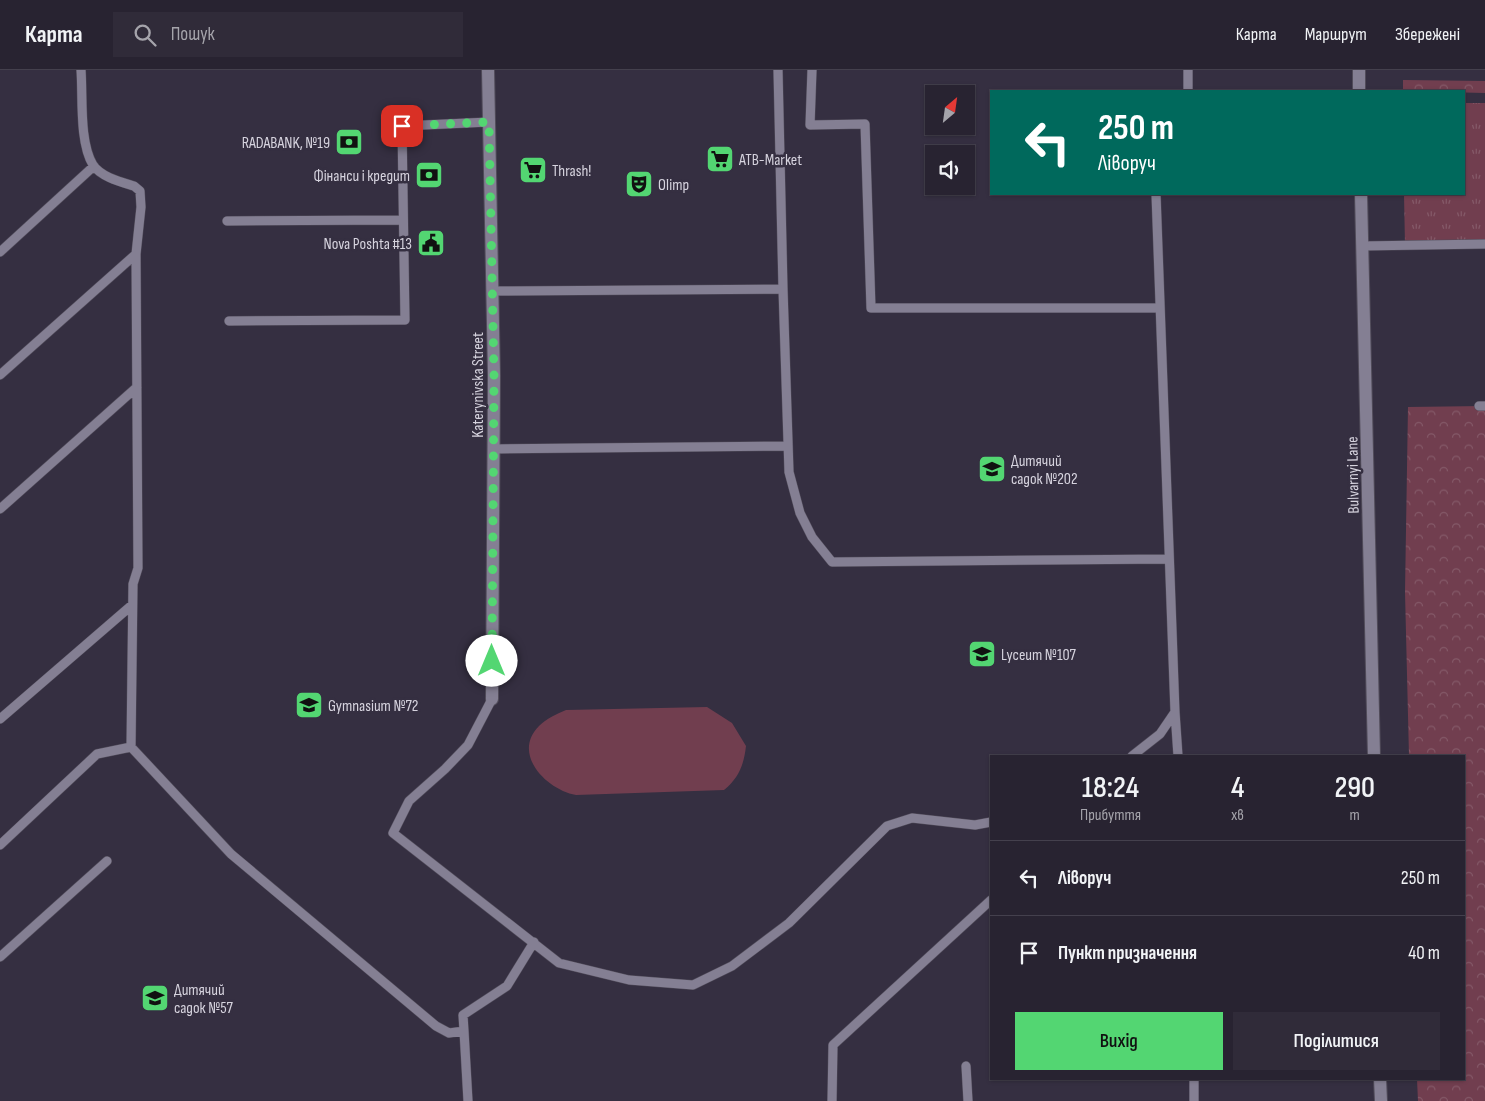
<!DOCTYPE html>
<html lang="uk">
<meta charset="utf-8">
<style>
:root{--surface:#282331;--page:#302b39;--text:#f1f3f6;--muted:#a5a4ab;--line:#44404d;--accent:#53d672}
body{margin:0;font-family:"Sofia Sans Condensed",sans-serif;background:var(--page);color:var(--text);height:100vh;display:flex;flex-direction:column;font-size:19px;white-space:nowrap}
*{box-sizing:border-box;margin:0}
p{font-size:16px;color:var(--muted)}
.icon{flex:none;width:28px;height:28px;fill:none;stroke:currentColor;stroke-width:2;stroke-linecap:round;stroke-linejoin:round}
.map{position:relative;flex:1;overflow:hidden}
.side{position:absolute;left:990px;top:685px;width:475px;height:325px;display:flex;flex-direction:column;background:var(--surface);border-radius:0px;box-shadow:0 1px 4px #0004,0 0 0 1px var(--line)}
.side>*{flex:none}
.banner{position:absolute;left:990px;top:20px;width:475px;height:105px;border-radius:0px;box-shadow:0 1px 4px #0004,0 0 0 1px var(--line);background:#00695c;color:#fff;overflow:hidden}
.needle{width:32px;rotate:29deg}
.controls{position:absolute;left:925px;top:15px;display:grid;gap:10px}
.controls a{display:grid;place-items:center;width:50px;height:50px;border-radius:0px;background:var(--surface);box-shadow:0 1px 4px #0004,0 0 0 1px var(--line);font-size:25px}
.pin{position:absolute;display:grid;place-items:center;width:42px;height:42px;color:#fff;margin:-21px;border-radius:10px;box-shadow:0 2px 8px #0006}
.me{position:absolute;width:55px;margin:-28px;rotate:0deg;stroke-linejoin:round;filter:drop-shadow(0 0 4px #0008)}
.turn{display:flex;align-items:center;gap:18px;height:105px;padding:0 25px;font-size:22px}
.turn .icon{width:65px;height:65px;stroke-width:2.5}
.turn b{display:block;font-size:35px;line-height:42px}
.eta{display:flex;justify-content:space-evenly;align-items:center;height:85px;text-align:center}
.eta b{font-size:30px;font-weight:600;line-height:35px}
.action{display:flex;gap:10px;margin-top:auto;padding:10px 25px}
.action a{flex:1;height:58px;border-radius:0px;background:var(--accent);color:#111;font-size:20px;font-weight:600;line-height:58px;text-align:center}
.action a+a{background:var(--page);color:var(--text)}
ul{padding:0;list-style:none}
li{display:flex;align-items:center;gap:15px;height:75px;padding:0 25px;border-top:1px solid var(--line)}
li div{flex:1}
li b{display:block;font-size:19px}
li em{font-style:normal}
header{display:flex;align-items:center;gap:30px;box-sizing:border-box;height:70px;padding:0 25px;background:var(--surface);border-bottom:1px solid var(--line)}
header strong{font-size:24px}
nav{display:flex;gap:28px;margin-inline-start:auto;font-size:18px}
.search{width:350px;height:45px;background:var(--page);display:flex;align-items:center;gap:12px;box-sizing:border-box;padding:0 18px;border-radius:0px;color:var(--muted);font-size:19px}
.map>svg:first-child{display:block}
</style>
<header>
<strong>Карта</strong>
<div class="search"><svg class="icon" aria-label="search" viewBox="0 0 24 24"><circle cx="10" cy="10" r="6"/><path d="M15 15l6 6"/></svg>Пошук</div>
<nav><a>Карта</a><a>Маршрут</a><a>Збережені</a></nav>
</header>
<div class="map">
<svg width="1485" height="1031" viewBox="0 0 1485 1031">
<defs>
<pattern id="grass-tufts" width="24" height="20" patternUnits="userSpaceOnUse" patternTransform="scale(1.25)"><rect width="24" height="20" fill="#713e4f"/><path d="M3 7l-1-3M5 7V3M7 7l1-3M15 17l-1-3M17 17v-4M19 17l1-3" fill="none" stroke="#845968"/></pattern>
<pattern id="forest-crowns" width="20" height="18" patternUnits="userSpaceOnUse" patternTransform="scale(1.25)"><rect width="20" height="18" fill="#713e4f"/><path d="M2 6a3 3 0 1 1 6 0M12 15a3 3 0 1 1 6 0" fill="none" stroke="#845968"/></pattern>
</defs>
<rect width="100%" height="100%" fill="#352f41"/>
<path fill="url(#grass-tufts)" d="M1464 33H1485V174L1405 175 1404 124H1464Z"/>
<path fill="url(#forest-crowns)" d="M1403 10 1485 11V23L1403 21Z
M1485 336V1031H1418L1417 1009H1464V686H1409L1405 522 1408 337Z"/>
<path fill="#713e4f" d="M707 637 732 653 746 676C744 694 739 708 724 720L576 725C547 720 511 684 539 656 547 648 557 644 566 640Z"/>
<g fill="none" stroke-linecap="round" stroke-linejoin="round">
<g stroke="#514c5a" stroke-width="10">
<path id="service" d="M81 0C83 27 79 72 93 95 101 107 121 112 134 116L140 121 141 137 136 184 138 498 133 514 131 677 231 784 436 956 449 963 464 961 463 945 507 916 534 872
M812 0 810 55 865 54 871 238H1159
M1188 0V21
M227 151 403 150
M1362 176 1485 174
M0 182 94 96
M783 219 789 402 800 443 812 467 832 492 1169 489
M493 221 783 219 778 0
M229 251 405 250 402 56 489 52
M0 305 136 184
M1479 336H1485
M494 379 788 376
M0 439 137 317
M492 629 468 675 445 699 409 731 393 763 559 893 629 910 693 915 732 896 789 853 887 756 912 748 975 755 991 752
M1175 642 1178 686
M0 649 132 535
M1132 686 1160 664 1175 642 1156 124
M0 775 97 684 131 677
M0 887 107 791
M464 961 468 1031
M966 996 968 1031
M1194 1009V1031
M832 1031 833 975 991 830"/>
</g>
<g stroke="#514c5a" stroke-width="14">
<path id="minor" d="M488 0 494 306 492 629"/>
</g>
<g stroke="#514c5a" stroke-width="14">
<path id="tertiary" d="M1359 0V21
M1361 124 1374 686
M1380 1009 1381 1031"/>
</g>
<use href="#service" stroke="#847f93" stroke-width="9"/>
<use href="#minor" stroke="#847f93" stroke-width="12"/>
<use href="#tertiary" stroke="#847f93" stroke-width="12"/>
</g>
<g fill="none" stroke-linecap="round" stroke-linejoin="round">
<path stroke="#53d672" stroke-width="9" stroke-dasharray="0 16.2" d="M402 56 489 52 494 306 492 591"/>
</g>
<defs>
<g id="bank-square" transform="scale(1.4375)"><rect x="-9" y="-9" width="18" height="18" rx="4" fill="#53d672" stroke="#352f41"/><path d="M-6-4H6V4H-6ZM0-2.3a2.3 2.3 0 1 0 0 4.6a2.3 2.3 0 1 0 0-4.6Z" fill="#111"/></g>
<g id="supermarket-square" transform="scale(1.4375)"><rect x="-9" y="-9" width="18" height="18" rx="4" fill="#53d672" stroke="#352f41"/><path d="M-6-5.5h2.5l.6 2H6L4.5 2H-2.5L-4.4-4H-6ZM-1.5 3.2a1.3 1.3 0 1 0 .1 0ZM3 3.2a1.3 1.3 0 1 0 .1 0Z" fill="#111"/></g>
<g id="theatre-square" transform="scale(1.4375)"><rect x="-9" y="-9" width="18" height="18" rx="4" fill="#53d672" stroke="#352f41"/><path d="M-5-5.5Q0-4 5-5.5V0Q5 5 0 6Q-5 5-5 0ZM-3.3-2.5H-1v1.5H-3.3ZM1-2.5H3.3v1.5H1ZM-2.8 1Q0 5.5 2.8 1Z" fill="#111"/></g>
<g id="civic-square" transform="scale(1.4375)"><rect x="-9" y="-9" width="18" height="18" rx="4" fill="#53d672" stroke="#352f41"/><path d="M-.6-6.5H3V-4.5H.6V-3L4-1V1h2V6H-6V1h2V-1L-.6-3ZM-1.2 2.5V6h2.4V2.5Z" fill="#111"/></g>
<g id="school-square" transform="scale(1.4375)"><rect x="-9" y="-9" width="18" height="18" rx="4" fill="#53d672" stroke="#352f41"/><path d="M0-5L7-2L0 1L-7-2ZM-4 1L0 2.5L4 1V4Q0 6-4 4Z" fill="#111"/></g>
</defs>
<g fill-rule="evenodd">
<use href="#bank-square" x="349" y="72"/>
<use href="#supermarket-square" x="720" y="89"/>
<use href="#supermarket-square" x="533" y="100"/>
<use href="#bank-square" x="429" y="105"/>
<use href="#theatre-square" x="639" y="114"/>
<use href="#civic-square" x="431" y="173"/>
<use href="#school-square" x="992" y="399"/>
<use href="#school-square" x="982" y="584"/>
<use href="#school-square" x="309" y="635"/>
<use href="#school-square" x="155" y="928"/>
</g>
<g text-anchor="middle" stroke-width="5" stroke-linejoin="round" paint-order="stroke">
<g font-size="16" fill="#d6d3de" stroke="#352f41" text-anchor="start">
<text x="330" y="78" text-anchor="end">RADABANK, №19</text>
<text x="739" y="95">ATB-Market</text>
<text x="552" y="106">Thrash!</text>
<text x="410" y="111" text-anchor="end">Фінанси і кредит</text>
<text x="658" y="120">Olimp</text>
<text x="412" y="179" text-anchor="end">Nova Poshta #13</text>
<text x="1011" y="396">Дитячий<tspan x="1011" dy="18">садок №202</tspan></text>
<text x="1001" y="590">Lyceum №107</text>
<text x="328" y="641">Gymnasium №72</text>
<text x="174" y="925">Дитячий<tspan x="174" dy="18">садок №57</tspan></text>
</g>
<g font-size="16" fill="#d6d3de" stroke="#352f41">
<text transform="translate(477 315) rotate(-90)" y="6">Katerynivska Street</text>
<text transform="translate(1352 405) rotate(-91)" y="6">Bulvarnyi Lane</text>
</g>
</g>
</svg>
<div class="controls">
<a><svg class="needle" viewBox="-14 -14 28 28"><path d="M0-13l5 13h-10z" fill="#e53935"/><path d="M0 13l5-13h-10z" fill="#a5a4ab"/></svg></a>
<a><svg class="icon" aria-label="sound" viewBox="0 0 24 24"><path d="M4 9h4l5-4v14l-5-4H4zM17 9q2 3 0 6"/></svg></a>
</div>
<div class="pin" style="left:402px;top:56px;background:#d93025"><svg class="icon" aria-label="arrive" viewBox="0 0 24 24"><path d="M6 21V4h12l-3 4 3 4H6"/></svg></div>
<svg class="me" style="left:492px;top:591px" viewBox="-20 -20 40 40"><circle r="19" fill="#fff"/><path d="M0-13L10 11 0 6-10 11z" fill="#53d672"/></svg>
<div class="banner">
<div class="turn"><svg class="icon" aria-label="left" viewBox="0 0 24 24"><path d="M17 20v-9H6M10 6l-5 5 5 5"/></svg><div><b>250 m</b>Ліворуч</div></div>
</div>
<section class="side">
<div class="eta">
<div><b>18:24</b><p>Прибуття</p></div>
<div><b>4</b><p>хв</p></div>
<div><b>290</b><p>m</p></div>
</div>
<ul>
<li><svg class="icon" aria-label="left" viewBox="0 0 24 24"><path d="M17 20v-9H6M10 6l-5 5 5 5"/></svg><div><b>Ліворуч</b></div><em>250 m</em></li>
<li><svg class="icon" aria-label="arrive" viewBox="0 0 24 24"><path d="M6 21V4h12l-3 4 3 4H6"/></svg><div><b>Пункт призначення</b></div><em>40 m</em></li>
</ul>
<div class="action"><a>Вихід</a><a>Поділитися</a></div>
</section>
</div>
